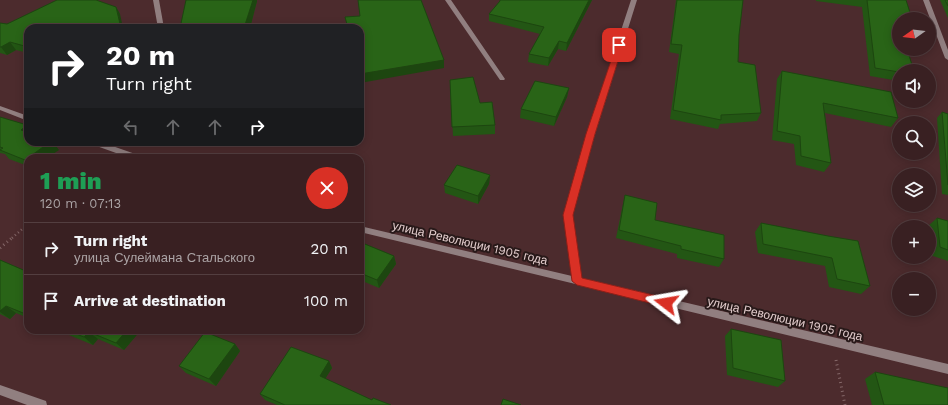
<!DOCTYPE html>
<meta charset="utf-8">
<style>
:root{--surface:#392022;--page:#40282a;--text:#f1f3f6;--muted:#aba3a5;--line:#533e40}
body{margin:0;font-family:"Work Sans",sans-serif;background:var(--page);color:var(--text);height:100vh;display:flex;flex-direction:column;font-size:15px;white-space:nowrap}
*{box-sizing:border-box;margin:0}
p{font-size:13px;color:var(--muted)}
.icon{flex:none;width:22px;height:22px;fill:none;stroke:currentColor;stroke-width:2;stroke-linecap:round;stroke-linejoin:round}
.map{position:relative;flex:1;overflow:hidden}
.panel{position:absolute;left:24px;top:154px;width:340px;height:180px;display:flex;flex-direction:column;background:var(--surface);border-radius:12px;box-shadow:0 2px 10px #0003,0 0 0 1px var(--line)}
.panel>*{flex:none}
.top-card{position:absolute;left:24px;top:24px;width:340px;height:122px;border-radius:12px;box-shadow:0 2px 10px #0003,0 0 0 1px var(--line);background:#202124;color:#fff;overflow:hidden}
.needle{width:26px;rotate:256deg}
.fabs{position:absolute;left:892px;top:12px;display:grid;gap:8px}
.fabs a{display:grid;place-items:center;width:44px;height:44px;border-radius:50%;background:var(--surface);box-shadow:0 2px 10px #0003,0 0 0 1px var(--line);font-size:20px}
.pin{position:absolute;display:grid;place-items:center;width:34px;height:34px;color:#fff;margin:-17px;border-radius:8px;box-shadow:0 2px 6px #0006}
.me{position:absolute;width:44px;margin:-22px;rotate:284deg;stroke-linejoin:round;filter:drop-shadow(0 0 3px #0008)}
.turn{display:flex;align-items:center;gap:14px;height:84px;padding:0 16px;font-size:18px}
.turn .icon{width:52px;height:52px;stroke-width:2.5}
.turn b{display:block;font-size:28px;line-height:34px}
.lanes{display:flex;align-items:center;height:38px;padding:0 16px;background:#0003;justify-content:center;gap:20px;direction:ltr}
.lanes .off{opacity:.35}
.round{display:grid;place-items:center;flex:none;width:42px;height:42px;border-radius:21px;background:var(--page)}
.overview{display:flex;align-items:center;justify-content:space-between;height:68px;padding:0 16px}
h1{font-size:24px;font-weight:800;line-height:30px;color:#1e9e55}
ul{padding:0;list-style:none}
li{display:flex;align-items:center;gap:12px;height:52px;padding:0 16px;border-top:1px solid var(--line)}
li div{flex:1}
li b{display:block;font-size:15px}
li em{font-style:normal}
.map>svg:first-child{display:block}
</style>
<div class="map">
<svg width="948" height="405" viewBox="0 0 948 405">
<rect width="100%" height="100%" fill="#4c2b2d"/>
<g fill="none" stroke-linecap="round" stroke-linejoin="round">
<path stroke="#846768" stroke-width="2.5" stroke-dasharray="1 3" stroke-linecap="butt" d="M12 238 28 224"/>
<path stroke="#846768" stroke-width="3" stroke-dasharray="1 3.5" stroke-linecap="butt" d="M0 248 13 237
M836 360 845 405"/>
<path fill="#917f80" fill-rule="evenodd" d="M153 0H159L164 28H158Z
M445 0H451L505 79 504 80H500Z
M631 0H637L595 134 572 215 581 278 948 364V374L360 232V226L572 276 564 215 587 134Z
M923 0H929L948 50V60L945 58Z
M0 106 28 116V121L0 110Z
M90 142H101L141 156 142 158H130L91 144Z
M0 385 46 401 47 405H27L0 395Z"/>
</g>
<path fill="#235614" d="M592 0 566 51 558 49 548 66 528 62 529 54 540 34 489 21V14Z
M676 0H743L739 35 738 62 761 113 757 121 720 124 718 129 670 119 679 54 669 52Z
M816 0H906L899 49H920L915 56 909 55 899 71V81L870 76 862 7 816 1Z
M940 0H948V18Z
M257 1 250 28H180Z
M116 7 120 14 28 28V53L16 50 7 55 0 53V23L7 24Z
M782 71 898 118 891 127 825 113 831 163 824 172 796 165 794 144 772 140 777 79Z
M450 80 480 103 495 125V134L453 136Z
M569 88 567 97 554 126 520 118 521 109Z
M942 112 948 114V195L942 194 937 118Z
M0 117 27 125 28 126V142L59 150 28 158V166L9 159 5 154 0 153Z
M490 175 489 184 478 204 445 193 444 185Z
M625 195 655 220 724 259 719 267 677 258V254L616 238 623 204Z
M937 218 948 221V261L930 255 929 227H928V226Z
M761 223 828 236 870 286 861 294 829 287 825 266 758 253 755 232Z
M360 242 394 256 396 264 379 288 360 280Z
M0 260 28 272V318L16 313 10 319 0 314Z
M731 329 785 381 778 387 727 375 725 336Z
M57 330H141L124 350 98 339 93 345Z
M235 344 240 351 216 386 186 373 179 366Z
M329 361 332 368 325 379 372 400 391 405H277L265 400 260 394Z
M875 372 948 405H872L865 379Z"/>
<path fill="#1d4610" d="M253 0H257V1L250 28H244Z
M589 0H592L566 51 567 43Z
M116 7 120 14 123 28H121Z
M559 41 558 49 548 66 549 58Z
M10 42 16 50 7 55 1 47Z
M444 60V68L360 83V74Z
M569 88 567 97 554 126 556 117Z
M27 125 28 126V138L21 130Z
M50 142H53L59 150 47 158H28V163L25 160Z
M490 175 489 184 478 204V196Z
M394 256 396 264 379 288 377 280Z
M6 306 16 313 10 319 0 312V311Z
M127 330H141L124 350 116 343Z
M89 332 98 339 93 345 84 337Z
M235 344 240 351 216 386 209 379Z
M329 361 332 368 323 382 320 376Z"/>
<path fill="#296417" stroke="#1d4610" d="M57 0H96L116 7 121 28H28V47L10 42 1 47H0V23L7 24Z
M186 0H253L244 28H218L219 24 180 28Z
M358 0H421L444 60 360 74V28H348L345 17 360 16Z
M500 0H589L567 43 559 41 549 58 529 54 544 27 489 14 500 1Z
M677 0H743L739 35 738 62 755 65 761 113 721 115V120L673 110 682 45 671 44Z
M867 0H906L912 19H899V49H907L914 71H899V72L875 68Z
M945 0H948V6Z
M782 71 891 92 898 118 823 103 831 163 801 156 800 136 777 131Z
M473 77 480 103 492 102 495 125 452 127 450 80Z
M535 81 569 88 556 117 521 109Z
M942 112 948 114V185Z
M0 117 27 125 21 130 28 132V142H50L25 160 0 150 3 148 0 147Z
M457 165 490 175 478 196 444 185Z
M625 195 657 203 655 220 724 235V259L681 249V246L619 230Z
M937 218 948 221V250L940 247Z
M761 223 828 236 858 241 870 286 837 279 832 258 763 244Z
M360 242 394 256 377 280 360 273Z
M0 260 28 272V315L6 306 0 311Z
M731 329 781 340 785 381 733 368Z
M66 330H127L116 343 89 332 84 337Z
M205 332 235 344 209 379 179 366Z
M291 347 329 361 320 376 372 400 373 398 391 405H285L260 394Z
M875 372 948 388V405H884Z
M503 399 521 405H501Z"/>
<path fill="#d93025" stroke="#8d1f18" d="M617 43 623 45 595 134 573 215 582 278 666 298 670 299 672 303 670 306 666 307 577 285 572 281 563 215 586 134Z"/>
<g text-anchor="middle" stroke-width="4" stroke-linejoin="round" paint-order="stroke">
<g font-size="12" fill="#e3cdcd" stroke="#281919">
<text transform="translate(470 243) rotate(13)" y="4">улица Революции 1905 года</text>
<text transform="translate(785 319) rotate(13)" y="4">улица Революции 1905 года</text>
</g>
</g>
</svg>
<div class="fabs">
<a><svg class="needle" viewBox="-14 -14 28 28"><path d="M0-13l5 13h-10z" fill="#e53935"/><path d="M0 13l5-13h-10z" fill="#aba3a5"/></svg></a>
<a><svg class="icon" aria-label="sound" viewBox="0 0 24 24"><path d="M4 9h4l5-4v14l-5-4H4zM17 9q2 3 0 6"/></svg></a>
<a><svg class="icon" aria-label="search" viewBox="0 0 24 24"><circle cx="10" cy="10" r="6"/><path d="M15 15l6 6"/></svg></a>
<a><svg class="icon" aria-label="layers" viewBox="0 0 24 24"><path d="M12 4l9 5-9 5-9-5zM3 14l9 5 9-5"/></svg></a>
<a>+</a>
<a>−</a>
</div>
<div class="pin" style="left:619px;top:45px;background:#d93025"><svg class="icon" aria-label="arrive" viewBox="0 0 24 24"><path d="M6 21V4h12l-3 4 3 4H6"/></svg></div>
<svg class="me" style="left:666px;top:303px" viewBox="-20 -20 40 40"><path d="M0-17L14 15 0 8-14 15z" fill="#d93025" stroke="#fff" stroke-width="4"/></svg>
<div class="top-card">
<div class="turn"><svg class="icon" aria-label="right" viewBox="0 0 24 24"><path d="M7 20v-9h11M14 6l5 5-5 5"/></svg><div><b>20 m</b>Turn right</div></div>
<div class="lanes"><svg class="icon off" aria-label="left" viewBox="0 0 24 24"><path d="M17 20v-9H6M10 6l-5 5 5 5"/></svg><svg class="icon off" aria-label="ahead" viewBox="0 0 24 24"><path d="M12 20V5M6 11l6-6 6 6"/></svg><svg class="icon off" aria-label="ahead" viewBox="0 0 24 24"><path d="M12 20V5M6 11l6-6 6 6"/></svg><svg class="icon" aria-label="right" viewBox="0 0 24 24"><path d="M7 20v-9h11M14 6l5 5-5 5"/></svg></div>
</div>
<section class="panel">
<div class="overview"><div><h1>1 min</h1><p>120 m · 07:13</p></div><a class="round" style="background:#d93025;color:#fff"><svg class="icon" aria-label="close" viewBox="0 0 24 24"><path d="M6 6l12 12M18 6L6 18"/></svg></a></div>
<ul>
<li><svg class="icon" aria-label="right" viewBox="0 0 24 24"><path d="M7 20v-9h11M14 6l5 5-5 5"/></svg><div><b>Turn right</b><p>улица Сулеймана Стальского</p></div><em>20 m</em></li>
<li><svg class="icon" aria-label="arrive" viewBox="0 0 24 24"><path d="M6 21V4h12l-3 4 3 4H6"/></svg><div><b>Arrive at destination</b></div><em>100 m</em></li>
</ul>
</section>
</div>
